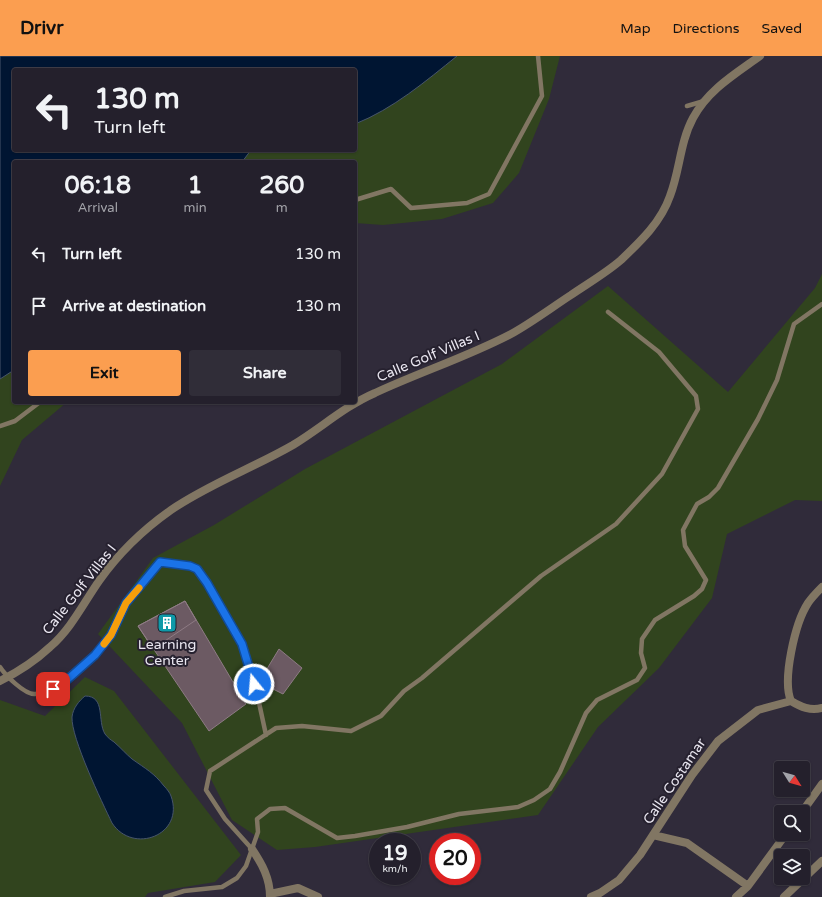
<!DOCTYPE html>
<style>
:root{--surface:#24202c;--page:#302d38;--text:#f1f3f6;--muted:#a3a3a9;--line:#413e48;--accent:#fb9e50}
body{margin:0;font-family:"Varela Round",sans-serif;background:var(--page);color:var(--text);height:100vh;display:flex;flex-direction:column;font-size:15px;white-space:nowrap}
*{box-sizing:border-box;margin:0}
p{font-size:13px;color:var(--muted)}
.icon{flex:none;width:22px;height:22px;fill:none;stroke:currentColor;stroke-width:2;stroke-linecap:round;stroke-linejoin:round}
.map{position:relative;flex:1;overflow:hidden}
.drawer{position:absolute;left:12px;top:104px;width:345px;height:244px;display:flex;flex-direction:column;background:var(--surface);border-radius:4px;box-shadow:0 1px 3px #0004,0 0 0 1px var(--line)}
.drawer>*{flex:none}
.hud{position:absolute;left:12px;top:12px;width:345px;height:84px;border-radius:4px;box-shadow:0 1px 3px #0004,0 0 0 1px var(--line);background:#24202c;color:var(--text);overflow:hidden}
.needle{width:26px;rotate:127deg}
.fabs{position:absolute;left:774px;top:705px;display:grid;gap:8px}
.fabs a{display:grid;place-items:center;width:36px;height:36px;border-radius:4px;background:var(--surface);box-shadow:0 1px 3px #0004,0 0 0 1px var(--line);font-size:20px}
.speed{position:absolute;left:369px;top:777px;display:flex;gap:8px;font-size:20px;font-weight:700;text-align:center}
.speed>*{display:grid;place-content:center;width:52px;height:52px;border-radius:50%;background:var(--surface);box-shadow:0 1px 3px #0004,0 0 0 1px var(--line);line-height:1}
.speed small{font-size:10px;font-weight:400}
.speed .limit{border:6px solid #d22;background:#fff;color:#111}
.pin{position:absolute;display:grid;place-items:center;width:34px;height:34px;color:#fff;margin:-17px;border-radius:8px;box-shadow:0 2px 6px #0006}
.me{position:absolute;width:44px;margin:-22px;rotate:343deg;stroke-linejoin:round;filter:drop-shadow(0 0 3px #0008)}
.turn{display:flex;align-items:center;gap:14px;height:84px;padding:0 16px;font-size:18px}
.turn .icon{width:52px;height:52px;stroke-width:2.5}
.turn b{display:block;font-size:28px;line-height:34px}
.eta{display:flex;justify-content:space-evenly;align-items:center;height:68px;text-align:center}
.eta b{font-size:24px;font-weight:700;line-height:28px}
.primary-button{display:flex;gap:8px;margin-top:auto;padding:8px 16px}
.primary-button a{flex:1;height:46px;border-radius:4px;background:var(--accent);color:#111;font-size:16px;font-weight:700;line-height:46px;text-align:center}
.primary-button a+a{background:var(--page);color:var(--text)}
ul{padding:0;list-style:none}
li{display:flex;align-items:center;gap:12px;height:52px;padding:0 16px}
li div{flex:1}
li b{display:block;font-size:15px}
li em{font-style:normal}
header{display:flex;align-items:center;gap:24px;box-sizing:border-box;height:56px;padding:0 20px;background:var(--accent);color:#111}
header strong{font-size:19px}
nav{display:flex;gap:22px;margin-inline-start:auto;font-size:14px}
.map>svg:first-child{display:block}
</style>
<header>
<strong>Drivr</strong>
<nav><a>Map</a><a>Directions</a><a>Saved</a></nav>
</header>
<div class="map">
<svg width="822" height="841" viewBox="0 0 822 841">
<rect width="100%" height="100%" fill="#302b3a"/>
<path fill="#31441e" d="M424 0H560L549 43 519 117 493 147 442 163 383 169 355 167V106H194L203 94H355V31Z
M822 218V445L795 444 727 478 712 542 659 612 598 671 538 759 315 791 277 794 232 764 182 667 98 578 153 502 214 469 305 413 502 308 608 230 728 336 815 232Z
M14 284V346H67L22 384 0 430V299Z
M85 621 114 635 241 799 215 826 148 837 145 841H0V644L45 660Z"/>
<path fill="#001532" stroke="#46546b" d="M0 0H457C426 25 393 53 355 68V14H14V94H251L242 106H14V314L0 323Z
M85 640C106 640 97 665 105 678 108 682 111 684 114 686 121 692 126 698 132 703 146 713 154 717 164 730 167 733 170 737 171 740 185 779 133 799 112 767 102 746 71 682 72 661 73 652 79 645 85 640Z"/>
<path fill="#6c5a63" stroke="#8e7b84" d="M185 545 246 648 209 675 138 570Z
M185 545 196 564 153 593 138 570Z
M279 593 302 612 283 638 259 626Z"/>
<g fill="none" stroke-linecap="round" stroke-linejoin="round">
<path stroke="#817663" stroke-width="4.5" d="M687 50 704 45
M355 144 391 133 411 152 467 147 489 138 542 40 538 0
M0 370 15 365 40 346
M0 611C5 619 25 639 35 638 61 636 98 600 111 579 117 569 119 556 127 546 137 532 149 519 160 506L190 510 197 513 207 527 242 588 258 642 266 679
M252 793 225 763 206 734 210 715 276 672 302 670 351 675 381 660 404 635 422 622 541 520 616 468 662 418 698 353 696 340 659 296 608 256
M165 841 184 835 222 831 237 822 246 810 258 776 257 763 270 753 285 752 337 782 355 780 407 771 459 758 518 751 534 744 550 733 560 716 586 657 597 644 637 624 645 612 641 597 642 583 655 564 694 540 702 533 706 524 685 490 683 474 697 448 709 441 718 432 758 363 777 324 794 268 822 248"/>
<path stroke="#817663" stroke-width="8" d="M0 625C18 616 35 605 50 591 71 573 83 548 99 525 118 498 144 473 171 454 209 428 253 412 293 389 321 372 345 350 375 337 420 316 467 301 511 278 531 267 551 252 571 239 587 228 606 217 621 204 641 185 661 166 670 140 680 114 680 86 693 62 708 34 735 18 760 0
M791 645C782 624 795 567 808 547 812 541 817 536 822 531
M791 645C801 651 810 655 822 652
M802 756 822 728
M653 779 687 787 748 830
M252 793C262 808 270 822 270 841
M270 838 298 832 318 841
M591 841 600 837 619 824 640 799 692 719 718 685 758 654 791 645
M736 841 748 830 786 778"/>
<path stroke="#817663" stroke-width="8" d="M784 841 822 805"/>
</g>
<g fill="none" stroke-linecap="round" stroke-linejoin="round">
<g stroke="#114b97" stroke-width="10">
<path id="route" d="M53 633 68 623 95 599 111 579 126 547 160 506 190 510 197 513 207 527 242 588 254 628"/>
</g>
<use href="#route" stroke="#1a73e8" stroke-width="7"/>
<path stroke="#f59e0b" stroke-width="7" d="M104 588 111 579 126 547 139 532"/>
</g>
<defs>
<g id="building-square" transform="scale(1)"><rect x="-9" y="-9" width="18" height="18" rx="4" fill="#0f9aa8" stroke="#26212f"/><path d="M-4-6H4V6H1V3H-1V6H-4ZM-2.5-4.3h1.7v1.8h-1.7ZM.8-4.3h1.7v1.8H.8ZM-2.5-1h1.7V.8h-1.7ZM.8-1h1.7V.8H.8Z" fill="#fff"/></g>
</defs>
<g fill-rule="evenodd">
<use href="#building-square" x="167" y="567"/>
</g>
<g text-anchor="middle" stroke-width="4" stroke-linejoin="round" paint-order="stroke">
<g font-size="14" fill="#e9e6f0" stroke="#26212f">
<text transform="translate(428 300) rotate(-23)" y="5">Calle Golf Villas I</text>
<text transform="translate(79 533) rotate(-52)" y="5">Calle Golf Villas I</text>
<text transform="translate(674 725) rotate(-56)" y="5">Calle Costamar</text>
</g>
<g font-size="14" fill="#e9e6f0" stroke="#26212f">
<text x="167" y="593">Learning<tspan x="167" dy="16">Center</tspan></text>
</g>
</g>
</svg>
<div class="fabs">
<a><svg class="needle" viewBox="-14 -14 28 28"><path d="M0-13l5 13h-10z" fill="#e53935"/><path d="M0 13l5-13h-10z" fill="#a3a3a9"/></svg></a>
<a><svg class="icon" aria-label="search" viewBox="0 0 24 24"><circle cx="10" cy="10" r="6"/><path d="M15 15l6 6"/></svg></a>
<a><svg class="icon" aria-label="layers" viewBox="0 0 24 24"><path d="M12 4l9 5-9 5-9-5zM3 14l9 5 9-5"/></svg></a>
</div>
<div class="speed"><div>19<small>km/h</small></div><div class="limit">20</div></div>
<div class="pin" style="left:53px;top:633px;background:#d93025"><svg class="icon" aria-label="arrive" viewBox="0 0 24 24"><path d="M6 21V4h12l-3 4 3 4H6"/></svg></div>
<svg class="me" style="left:254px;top:628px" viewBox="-20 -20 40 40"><circle r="17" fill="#1a73e8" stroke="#fff" stroke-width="3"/><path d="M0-11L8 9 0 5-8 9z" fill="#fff"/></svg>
<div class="hud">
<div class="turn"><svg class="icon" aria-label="left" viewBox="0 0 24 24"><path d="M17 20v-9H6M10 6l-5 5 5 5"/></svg><div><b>130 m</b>Turn left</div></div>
</div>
<section class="drawer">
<div class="eta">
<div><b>06:18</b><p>Arrival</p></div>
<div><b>1</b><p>min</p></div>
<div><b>260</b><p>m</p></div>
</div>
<ul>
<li><svg class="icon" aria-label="left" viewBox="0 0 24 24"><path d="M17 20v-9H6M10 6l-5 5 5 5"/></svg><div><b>Turn left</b></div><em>130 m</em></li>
<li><svg class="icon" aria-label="arrive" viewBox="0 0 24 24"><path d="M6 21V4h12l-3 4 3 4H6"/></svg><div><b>Arrive at destination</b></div><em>130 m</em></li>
</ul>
<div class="primary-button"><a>Exit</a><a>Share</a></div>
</section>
</div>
